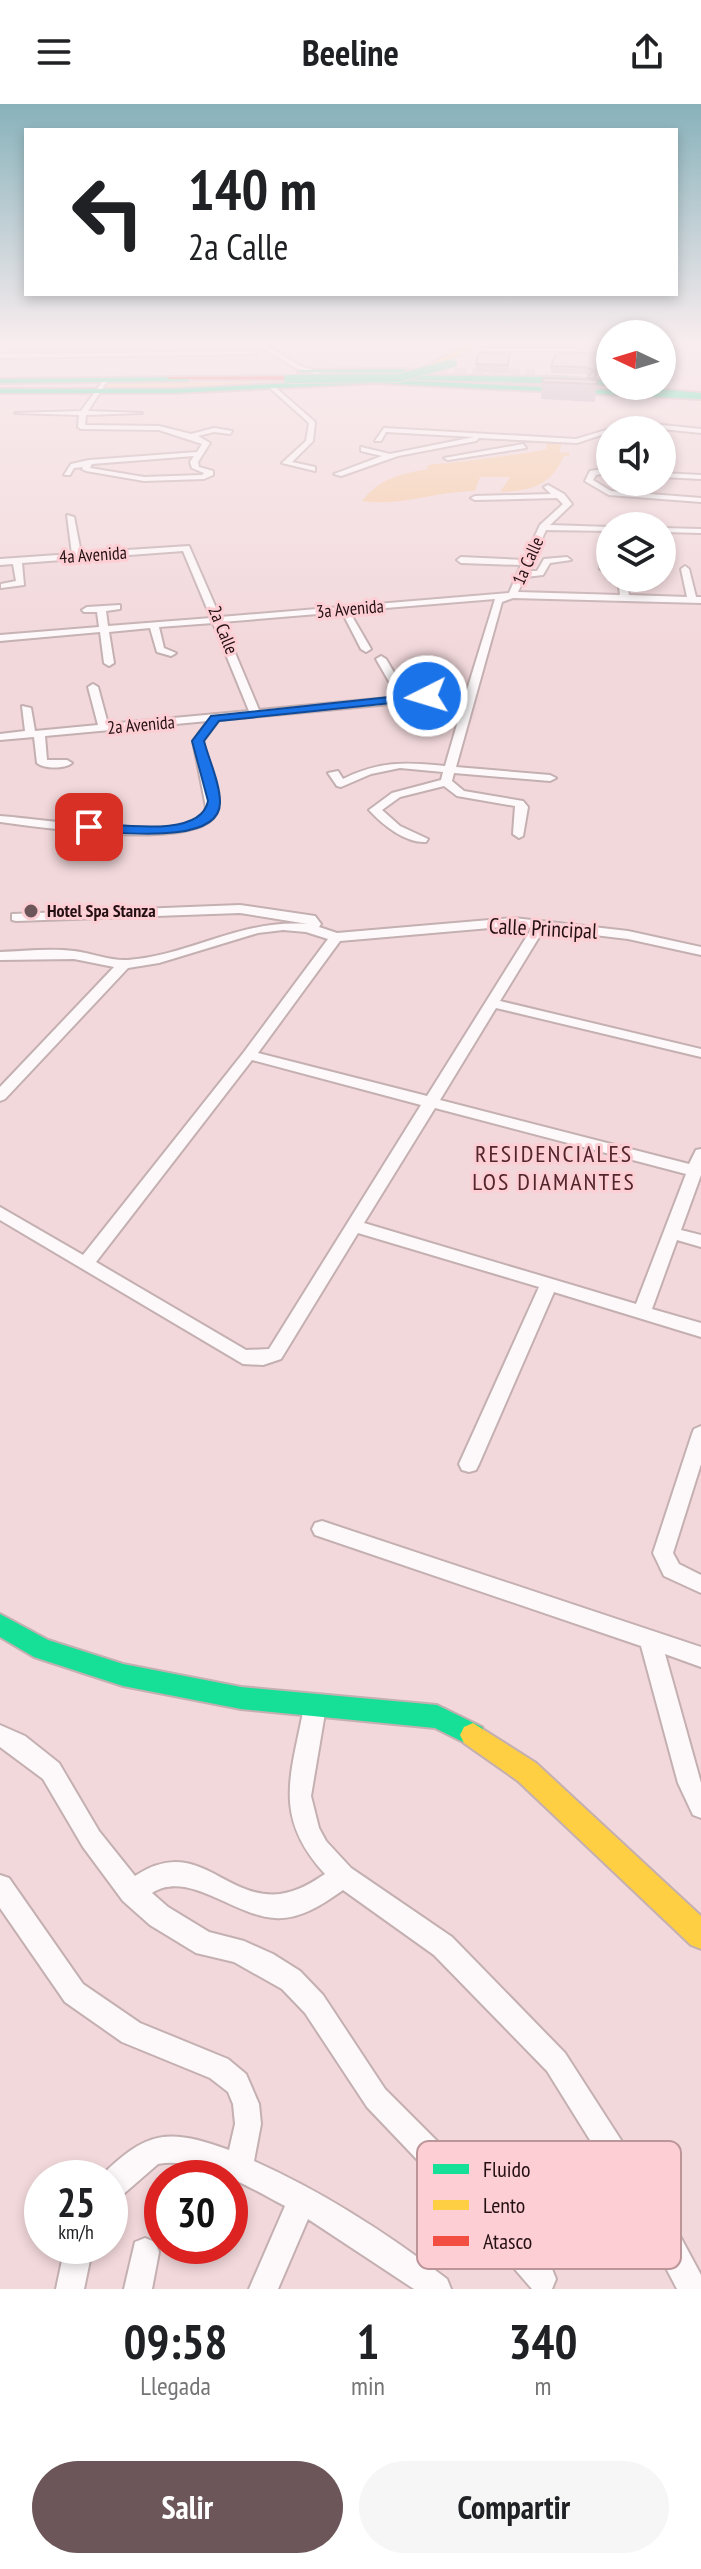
<!DOCTYPE html>
<html lang="es">
<style>
:root{--surface:#fff;--page:#f6f6f6;--text:#202124;--muted:#757577;--accent:#6c5659}
body{margin:0;font-family:"PT Sans Narrow",sans-serif;background:var(--page);color:var(--text);height:100vh;display:flex;flex-direction:column;font-size:30px;white-space:nowrap}
*{box-sizing:border-box;margin:0}
p{font-size:26px;color:var(--muted)}
.icon{flex:none;width:44px;height:44px;fill:none;stroke:currentColor;stroke-width:2;stroke-linecap:round;stroke-linejoin:round}
.map{position:relative;height:2185px;overflow:hidden}
.side{display:flex;flex-direction:column;background:var(--surface);flex:1}
.side>*{flex:none}
.hud{position:absolute;left:24px;top:24px;width:654px;height:168px;border-radius:0px;box-shadow:0 4px 12px #0003;background:#fff;color:var(--text);overflow:hidden}
.needle{width:52px;rotate:274deg}
.controls{position:absolute;left:596px;top:216px;display:grid;gap:16px}
.controls a{display:grid;place-items:center;width:80px;height:80px;border-radius:50%;background:var(--surface);box-shadow:0 4px 12px #0003;font-size:40px}
.speed{position:absolute;left:24px;top:2056px;display:flex;gap:16px;font-size:40px;font-weight:700;text-align:center}
.speed>*{display:grid;place-content:center;width:104px;height:104px;border-radius:50%;background:var(--surface);box-shadow:0 4px 12px #0003;line-height:1}
.speed small{font-size:20px;font-weight:400}
.speed .limit{border:12px solid #d22;background:#fff;color:#111}
.pin{position:absolute;display:grid;place-items:center;width:68px;height:68px;color:#fff;margin:-34px;border-radius:16px;box-shadow:0 4px 12px #0006}
.me{position:absolute;width:88px;margin:-44px;rotate:265deg;stroke-linejoin:round;filter:drop-shadow(0 0 6px #0008)}
.turn{display:flex;align-items:center;gap:28px;height:168px;padding:0 32px;font-size:36px}
.turn .icon{width:104px;height:104px;stroke-width:2.5}
.turn b{display:block;font-size:56px;line-height:68px}
.eta{display:flex;justify-content:space-evenly;align-items:center;height:136px;text-align:center}
.eta b{font-size:48px;font-weight:600;line-height:56px}
.button{display:flex;gap:16px;margin-top:auto;padding:16px 32px}
.button a{flex:1;height:92px;border-radius:48px;background:var(--accent);color:#fff;font-size:32px;font-weight:600;line-height:92px;text-align:center}
.button a+a{background:var(--page);color:var(--text)}
header{display:flex;justify-content:space-between;align-items:center;height:104px;padding:0 32px;background:var(--surface);font-size:36px;font-weight:600}
.map>svg:first-child{display:block}
</style>
<header><svg class="icon" aria-label="menu" viewBox="0 0 24 24"><path d="M4 6h16M4 12h16M4 18h16"/></svg>Beeline<svg class="icon" aria-label="share" viewBox="0 0 24 24"><path d="M12 15V3M7 8l5-5 5 5M5 13v7h14v-7"/></svg></header>
<div class="map">
<svg width="701" height="2185" viewBox="0 0 701 2185">
<rect width="100%" height="100%" fill="#f2d8db"/>
<path fill="#f5caa3" d="M251 277 253 282 103 284 109 279Z
M547 337 562 339 559 348 570 349 569 352H564C551 382 530 387 500 388L510 373H480L475 387C436 387 402 403 362 397 380 374 400 370 429 365L426 362 432 360C443 361 540 348 546 345Z"/>
<g fill="none" stroke-linecap="round" stroke-linejoin="round">
<path stroke="#d3babd" stroke-width="12" stroke-dasharray="12 6" stroke-linecap="butt" d="M400 269 535 271"/>
<g stroke="#c4afb1" stroke-width="4">
<path id="street" d="M253 238H261L300 262 320 268 317 270 296 264Z
M485 244 576 245 579 247H483Z
M254 247 256 250 0 254V250Z
M105 274 108 276 88 307 142 309 86 311 85 321 159 322 191 330 214 324 232 327 230 330 214 328 198 332 210 339 198 358 199 363 213 367V371L204 375 144 377 86 367 82 365 83 363 74 364 70 371H64L71 360 89 356 197 348 202 340 159 326 81 325 78 323 79 311 15 309 81 307ZM194 352 190 358 192 364 204 369 202 371 144 373 90 364 92 360Z
M270 282H274L315 318 313 337 292 358 315 363V367L282 359 306 337 309 319 270 284Z
M633 318 701 325V329L633 322 610 326V328L577 339 479 334 476 337 398 352 341 372 334 370 382 352 361 347V343L390 350 474 333 386 328 381 337H375L384 324 576 335Z
M523 340 526 344 448 356 444 354Z
M610 364V368L596 371 593 376 611 387 701 394V398L609 391 585 377 590 367Z
M662 369 701 371V375L662 373Z
M548 381 564 390 572 400 550 421 610 423V427L546 426 527 467H537L544 455 567 453 571 456 550 459 543 471 525 473 518 488 620 491 618 474H626L629 491 687 493 681 465 685 462 689 465 696 493H701V499L513 494 502 498 456 663 550 671 556 674 550 677 454 669 452 677 464 687 523 697 528 703 523 732 519 734 513 730 515 702 457 692 444 682 400 693 382 706 400 722 428 735 426 738C405 739 383 721 369 706L392 689 441 676 443 668 400 664 371 670 341 683 337 682 328 669 338 667 343 675C380 657 405 658 445 662L465 593 219 616 203 637C207 655 220 687 218 704 212 751 35 722 0 718V712C42 715 161 734 195 717 202 714 204 710 206 703L193 637 208 617 45 632 47 656H67L72 659C65 665 44 665 37 659L34 633 0 636V630L25 627 22 602 31 604 35 627 98 621 88 583 93 580 98 583 108 620 249 607 213 519 159 523 164 544 176 549 171 552 157 548 150 524 109 528 114 559 109 562 104 559 100 528 0 537V531L99 523 97 508H84L82 506 87 503 120 501V505L106 507 108 522 211 514 183 447 22 459 24 481 1 484V480L16 477 13 460 0 461V455L72 450 67 411 74 413 81 449 189 442 220 513 509 489 521 461 461 459 457 456 461 453 524 456 540 421 563 400 557 394 475 396 471 394 475 392 551 390 544 383ZM495 495 467 586 408 592 386 555 381 552 376 555 398 593 259 606 222 518 342 508 361 545 366 548 371 545 349 507Z
M662 424 701 425V429L662 428Z
M603 460 610 461V467L600 465V461Z
M240 801 315 812 321 820 319 823 337 829 514 814 628 827 701 843V851L628 835 544 825 500 897 701 945V953L496 904 440 996 689 1060 696 1046 701 1045V1071L681 1126 701 1131V1143L677 1136 652 1205 701 1219V1233L554 1188 479 1360 476 1366 469 1368 462 1366 459 1360 539 1183 358 1129 281 1255 263 1261 243 1260 0 1116V1103L83 1151 244 948 328 835 306 828 283 826 258 829 159 859 128 864 5 995 0 997V983L114 863 74 855 0 856V848C24 847 49 844 74 847 92 849 110 857 128 856 192 851 239 815 308 820L240 809 16 817 12 816V810ZM514 822 532 824 427 992 258 949 340 837ZM252 956 421 1001 269 1245 246 1246 96 1158ZM435 1004 686 1070 636 1200 364 1119Z
M701 1322V1360L673 1449 679 1460 701 1471V1489L664 1472 653 1449 692 1330 694 1325Z
M322 1417 701 1543V1563L665 1550 701 1679V1714L693 1711 678 1679 641 1542 315 1431 312 1425 315 1419Z
M315 1593 323 1596 326 1603 311 1692 319 1724 326 1737 351 1764 452 1833 565 1949 666 2106 701 2171V2185H677L646 2126 547 1967 434 1851 343 1786C323 1800 300 1816 275 1814 234 1812 188 1765 152 1789L168 1803 209 1828 244 1837 273 1850 300 1867 323 1891 385 1985 468 2068 552 2165 556 2175 552 2185H532L448 2088 367 2003 305 1909 282 1885 234 1858 196 1849 150 1821 123 1797 83 1743 43 1675 0 1643V1621L25 1632 59 1659 99 1727 135 1772C198 1730 223 1796 280 1790 298 1787 310 1780 325 1770 272 1712 291 1672 304 1603L307 1596Z
M0 1771 9 1774 83 1880 140 1919 228 1955 246 1970 259 2000 261 2020 254 2057C323 2088 387 2129 447 2175L451 2185H414L308 2115 278 2185H249L285 2102C251 2084 198 2052 158 2060L120 2093 110 2097V2074L100 2073C147 2026 168 2024 229 2046L235 2020 233 2000 228 1988 210 1974 122 1938 65 1898 0 1804Z
M145 2134 155 2138 159 2148 152 2185H124L135 2138Z
M65 2142H93L84 2185H56Z"/>
</g>
<g stroke="#c4afb1" stroke-width="4">
<path id="fast" d="M405 265 408 269 298 268 302 266Z
M382 271 563 273 610 277V281L385 275Z
M191 273 188 277 0 279V275Z
M375 275 667 289 623 282 701 289V295L375 279 175 289H0V285H175Z
M0 1510 48 1536 123 1560 241 1583 437 1601 482 1623 486 1631 482 1639 473 1643 435 1624 241 1605 123 1582 34 1553 0 1533Z"/>
</g>
<g stroke="#c4afb1" stroke-width="4">
<path id="slow" d="M475 238H484L427 267 420 265Z
M473 1619 536 1659 701 1812V1845L691 1841 518 1677 464 1639 460 1631 464 1623Z"/>
</g>
<g stroke="#c4afb1" stroke-width="4">
<path id="jam" d="M319 272 322 276 166 275 170 273Z"/>
</g>
<use href="#street" fill="#fdf9fa" fill-rule="evenodd"/>
<use href="#fast" fill="#16e098" fill-rule="evenodd"/>
<use href="#slow" fill="#ffcf43" fill-rule="evenodd"/>
<use href="#jam" fill="#f24e42" fill-rule="evenodd"/>
<g stroke="#c6b8ba" stroke-width="10" stroke-linecap="butt">
<path id="fast-bridge" d="M288 275 398 274 453 259"/>
</g>
<use href="#fast-bridge" stroke="#16e098" stroke-width="8"/>
</g>
<path fill="#bba9b7" d="M595 238H610V243H597Z
M510 250 508 269 475 268 476 260Z
M599 250 595 276H597L595 298 541 295 542 278 587 276 588 272 585 270 551 269V262Z"/>
<path fill="#d9c5d5" stroke="#988a95" stroke-width="2" d="M479 249 510 250 508 261 476 260Z
M581 249 599 250 595 274H587L594 267 586 263 551 262 556 250Z
M544 274 597 276V280L542 278Z"/>
<linearGradient id="sky" x2="0" y2="1"><stop stop-color="#88b2bb"/><stop offset="0.44" stop-color="#f9edef"/><stop offset="1" stop-color="#f9edef" stop-opacity="0"/></linearGradient>
<rect width="701" height="544" fill="url(#sky)"/>
<path fill="#1a73e8" stroke="#114b97" stroke-width="2" d="M427 589 431 595 219 617 204 637C209 656 220 679 220 698 221 742 116 728 89 727L83 723 89 719C118 720 201 735 208 697L192 637 211 612Z"/>
<circle fill="#6c5659" stroke="#fdced3" stroke-width="3" cx="31" cy="807" r="8"/>
<g text-anchor="middle" stroke-width="6" stroke-linejoin="round" paint-order="stroke">
<g font-size="18" fill="#241013" stroke="#fdced3">
<text transform="translate(93 451) rotate(-4)" y="6">4a Avenida</text>
<text transform="translate(528 457) rotate(-66)" y="6">1a Calle</text>
<text transform="translate(350 505) rotate(-5)" y="6">3a Avenida</text>
<text transform="translate(223 526) rotate(68)" y="6">2a Calle</text>
<text transform="translate(141 621) rotate(-5)" y="6">2a Avenida</text>
</g>
<g font-size="18" font-weight="bold" fill="#241013" stroke="#fdced3" text-anchor="start">
<text x="47" y="813">Hotel Spa Stanza</text>
</g>
<g font-size="22" fill="#241013" stroke="#fdced3">
<text transform="translate(543 824) rotate(3)" y="8">Calle Principal</text>
</g>
<g font-size="24" letter-spacing="2" fill="#52262d" stroke="#fdced3">
<text x="554" y="1058">RESIDENCIALES<tspan x="554" dy="28">LOS DIAMANTES</tspan></text>
</g>
</g>
<rect x="417" y="2037" width="264" height="128" rx="12" fill="#fdced3" stroke="#bc9599" stroke-width="2"/>
<rect x="433" y="2060" width="36" height="10" fill="#16e098"/>
<rect x="433" y="2096" width="36" height="10" fill="#ffcf43"/>
<rect x="433" y="2132" width="36" height="10" fill="#f24e42"/>
<g font-size="22" fill="#241013">
<text x="483" y="2073">Fluido</text>
<text x="483" y="2109">Lento</text>
<text x="483" y="2145">Atasco</text>
</g>
</svg>
<div class="controls">
<a><svg class="needle" viewBox="-14 -14 28 28"><path d="M0-13l5 13h-10z" fill="#e53935"/><path d="M0 13l5-13h-10z" fill="#757577"/></svg></a>
<a><svg class="icon" aria-label="sound" viewBox="0 0 24 24"><path d="M4 9h4l5-4v14l-5-4H4zM17 9q2 3 0 6"/></svg></a>
<a><svg class="icon" aria-label="layers" viewBox="0 0 24 24"><path d="M12 4l9 5-9 5-9-5zM3 14l9 5 9-5"/></svg></a>
</div>
<div class="speed"><div>25<small>km/h</small></div><div class="limit">30</div></div>
<div class="pin" style="left:89px;top:723px;background:#d93025"><svg class="icon" aria-label="arrive" viewBox="0 0 24 24"><path d="M6 21V4h12l-3 4 3 4H6"/></svg></div>
<svg class="me" style="left:427px;top:592px" viewBox="-20 -20 40 40"><circle r="17" fill="#1a73e8" stroke="#fff" stroke-width="3"/><path d="M0-11L8 9 0 5-8 9z" fill="#fff"/></svg>
<div class="hud">
<div class="turn"><svg class="icon" aria-label="left" viewBox="0 0 24 24"><path d="M17 20v-9H6M10 6l-5 5 5 5"/></svg><div><b>140 m</b>2a Calle</div></div>
</div>
</div>
<section class="side">
<div class="eta">
<div><b>09:58</b><p>Llegada</p></div>
<div><b>1</b><p>min</p></div>
<div><b>340</b><p>m</p></div>
</div>
<div class="button"><a>Salir</a><a>Compartir</a></div>
</section>
